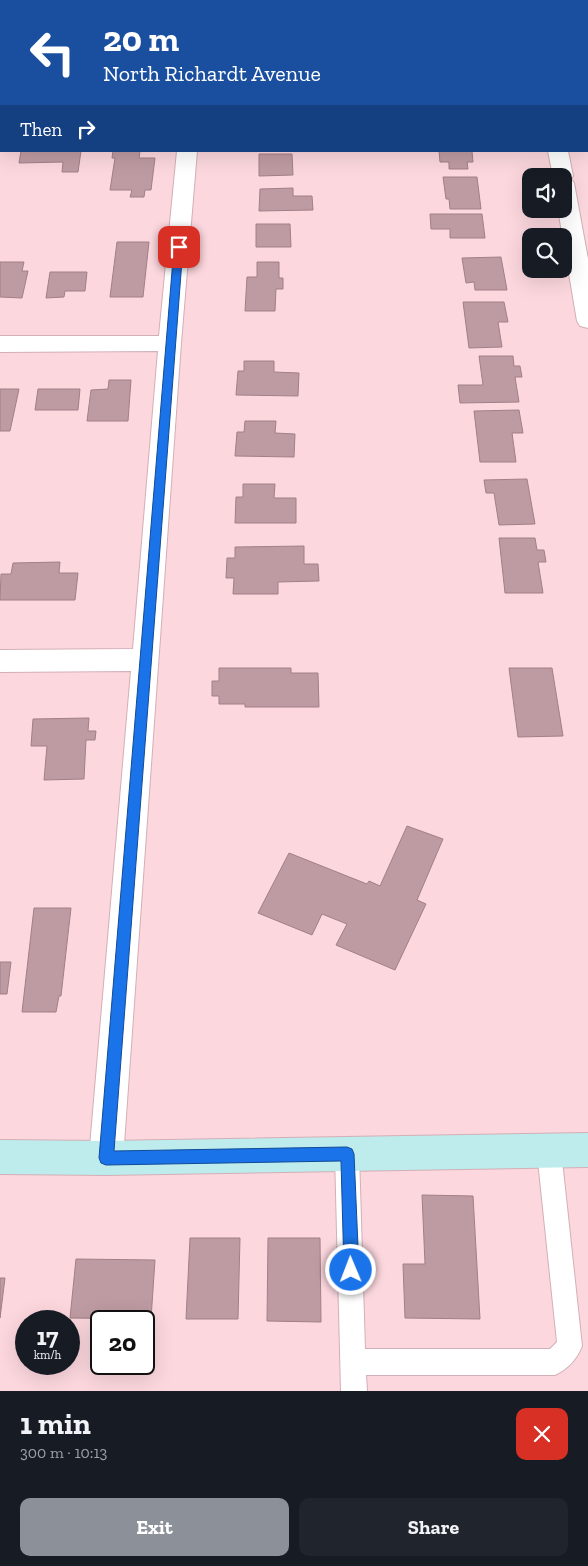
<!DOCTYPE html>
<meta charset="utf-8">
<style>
:root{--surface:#171b24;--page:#20242c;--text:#f1f3f6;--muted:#9ea1a6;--accent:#8c9099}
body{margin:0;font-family:"Zilla Slab",serif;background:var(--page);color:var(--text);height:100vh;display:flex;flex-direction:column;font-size:19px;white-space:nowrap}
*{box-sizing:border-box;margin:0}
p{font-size:16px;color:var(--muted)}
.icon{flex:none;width:28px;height:28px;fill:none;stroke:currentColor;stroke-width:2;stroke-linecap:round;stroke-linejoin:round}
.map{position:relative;height:1391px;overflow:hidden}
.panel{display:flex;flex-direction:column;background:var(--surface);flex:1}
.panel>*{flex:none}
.guide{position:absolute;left:0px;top:0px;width:589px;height:152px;box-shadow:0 5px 20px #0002;background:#1a4fa0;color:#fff;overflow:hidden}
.tools{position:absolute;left:522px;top:168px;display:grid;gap:10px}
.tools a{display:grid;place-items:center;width:50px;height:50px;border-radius:10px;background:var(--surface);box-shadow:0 5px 20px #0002;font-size:25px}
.speed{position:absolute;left:15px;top:1310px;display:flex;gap:10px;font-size:25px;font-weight:700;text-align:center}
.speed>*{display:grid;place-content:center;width:65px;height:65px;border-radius:50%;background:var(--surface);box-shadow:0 5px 20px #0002;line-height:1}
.speed small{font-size:12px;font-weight:400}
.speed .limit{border:2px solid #111;border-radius:8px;background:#fff;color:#111}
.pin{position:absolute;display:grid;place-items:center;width:42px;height:42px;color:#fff;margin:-21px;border-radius:10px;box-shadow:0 2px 8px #0006}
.me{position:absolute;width:55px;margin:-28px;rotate:359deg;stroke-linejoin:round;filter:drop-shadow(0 0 4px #0008)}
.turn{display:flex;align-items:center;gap:18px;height:105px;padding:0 20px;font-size:22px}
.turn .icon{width:65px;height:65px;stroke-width:2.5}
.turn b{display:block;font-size:35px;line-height:42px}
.then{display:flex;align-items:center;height:48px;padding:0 20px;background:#0003;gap:10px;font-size:19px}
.round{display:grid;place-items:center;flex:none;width:52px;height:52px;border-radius:10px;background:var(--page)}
.headline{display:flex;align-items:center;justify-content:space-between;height:85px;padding:0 20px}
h1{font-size:30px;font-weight:800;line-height:38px}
.primary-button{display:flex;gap:10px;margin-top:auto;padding:10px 20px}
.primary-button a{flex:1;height:58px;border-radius:10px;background:var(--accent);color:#fff;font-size:20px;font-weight:800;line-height:58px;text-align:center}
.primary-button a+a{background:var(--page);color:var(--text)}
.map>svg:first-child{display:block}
</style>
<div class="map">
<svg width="588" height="1391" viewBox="0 0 588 1391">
<rect width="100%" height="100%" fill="#fcd7de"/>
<path fill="#be9ba2" stroke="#a27f87" d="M21 151H81L78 172H62L63 162 19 163Z
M113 151H140L139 158H155L151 190H145L144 197H130L132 190H110L115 158H112Z
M439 151H472L473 162H467L468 169H449V162H440Z
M259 154H292L293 175 259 176Z
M443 177H477L481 209H450L449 199H446Z
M293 188V196H312L313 210 259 211 260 189Z
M430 214H482L485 238H450V229H431Z
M256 224H290L291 247H256Z
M117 242H149L143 297H110Z
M501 257 507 290H475L474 282 466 283 462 258Z
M0 262H24L22 271H28L22 298 0 297Z
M257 262H279V278H283V289H276L275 311H245L247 277H257Z
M50 272H87L85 291H65L64 297 46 298Z
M463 302H504L508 322H498L502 347 469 348Z
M479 356H513L514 366H520L522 377H515L519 402 460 403 458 385H483Z
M244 361H274V372L299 373 298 396 236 395 238 371H244Z
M109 380H131L128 421H87L91 390 108 389Z
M0 389H19L10 431H0Z
M38 389H80L78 410H35Z
M519 410 523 433H512L516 462H480L474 411Z
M245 421H276L275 433 295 434 294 457 235 456 237 432H244Z
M527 479 535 524 499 525 494 493H486L484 480Z
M243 484H275L274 498H296V523H235L236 497H243Z
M499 538H535L537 550H544L546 562H538L543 593H505Z
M304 546V564H318L319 581 278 582V594H233L234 578H226L227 558H235V547Z
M60 562 59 573H78L75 600H0L1 574H11L13 563Z
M219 668H291V673H318L319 707H245V704H219V696H212V681H219Z
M509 668H552L563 736 518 737Z
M89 718 88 731H96L95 740H86L84 779 44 780 47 746H31L33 719Z
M407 826 443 839 417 900 426 904 395 970 336 945 347 924 322 914 312 935 258 913 289 853 367 884 369 881 380 886Z
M34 908H71L61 996H59L56 1012H22Z
M0 962H11L7 994H0Z
M422 1195 473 1196 480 1319 405 1318 403 1264H425Z
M190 1238H240L238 1319H186Z
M268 1238H320L321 1322 267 1321Z
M76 1259 155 1260 151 1319 70 1318Z
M0 1278H5L0 1318Z"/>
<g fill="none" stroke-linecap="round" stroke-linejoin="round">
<g stroke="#d3afb7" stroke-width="2">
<path id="lane" d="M549 1140 557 1143 561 1151 582 1346C577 1359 568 1369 555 1375H366L367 1391H341L335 1154 339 1146 347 1143 355 1146 359 1154 365 1349H550L557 1342 537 1151 541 1143Z"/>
</g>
<g stroke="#d3afb7" stroke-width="2">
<path id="street" d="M192 0H210V1H192Z
M523 0H541V1H523Z
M0 110H1V122H0Z
M177 151H197L181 343 123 1158 118 1170 106 1175 94 1170 89 1158 131 671 0 672V650L133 649 158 351 0 352V336H159Z
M548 151H568L573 176 571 179 574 183 588 259V328L580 326 577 321 558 209H564V176H553Z"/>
</g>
<g stroke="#d3afb7" stroke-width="2">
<path id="secondary" d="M588 1133V1167L106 1175 0 1174V1140L106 1141Z"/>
</g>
<use href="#lane" fill="#fff" fill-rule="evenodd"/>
<use href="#street" fill="#fff" fill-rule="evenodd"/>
<use href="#secondary" fill="#beebeb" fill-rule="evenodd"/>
</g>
<path fill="#1a73e8" stroke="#114b97" d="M179 244 183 247 114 1151 347 1147 352 1149 354 1154 359 1270 356 1275 351 1277 346 1275 344 1270 341 1161 106 1165 101 1163 99 1158 174 247Z"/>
</svg>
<div class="tools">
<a><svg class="icon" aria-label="sound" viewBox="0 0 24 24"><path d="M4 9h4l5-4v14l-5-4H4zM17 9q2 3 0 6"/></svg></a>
<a><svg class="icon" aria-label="search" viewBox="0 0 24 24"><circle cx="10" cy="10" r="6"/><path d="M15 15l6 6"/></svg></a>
</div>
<div class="speed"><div>17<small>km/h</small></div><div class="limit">20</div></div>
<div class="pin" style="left:179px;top:247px;background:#d93025"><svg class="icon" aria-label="arrive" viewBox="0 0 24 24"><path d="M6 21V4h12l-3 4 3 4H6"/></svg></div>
<svg class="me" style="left:351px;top:1270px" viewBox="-20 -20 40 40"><circle r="17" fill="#1a73e8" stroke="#fff" stroke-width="3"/><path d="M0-11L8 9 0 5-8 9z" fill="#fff"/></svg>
<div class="guide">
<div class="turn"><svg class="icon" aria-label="left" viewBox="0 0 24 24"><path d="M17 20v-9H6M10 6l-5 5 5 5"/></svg><div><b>20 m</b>North Richardt Avenue</div></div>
<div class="then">Then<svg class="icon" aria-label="right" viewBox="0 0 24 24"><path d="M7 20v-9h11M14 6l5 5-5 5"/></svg></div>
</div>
</div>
<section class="panel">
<div class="headline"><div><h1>1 min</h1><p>300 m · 10:13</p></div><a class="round" style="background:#d93025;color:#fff"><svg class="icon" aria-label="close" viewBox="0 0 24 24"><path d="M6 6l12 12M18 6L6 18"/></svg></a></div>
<div class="primary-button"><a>Exit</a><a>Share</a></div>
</section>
